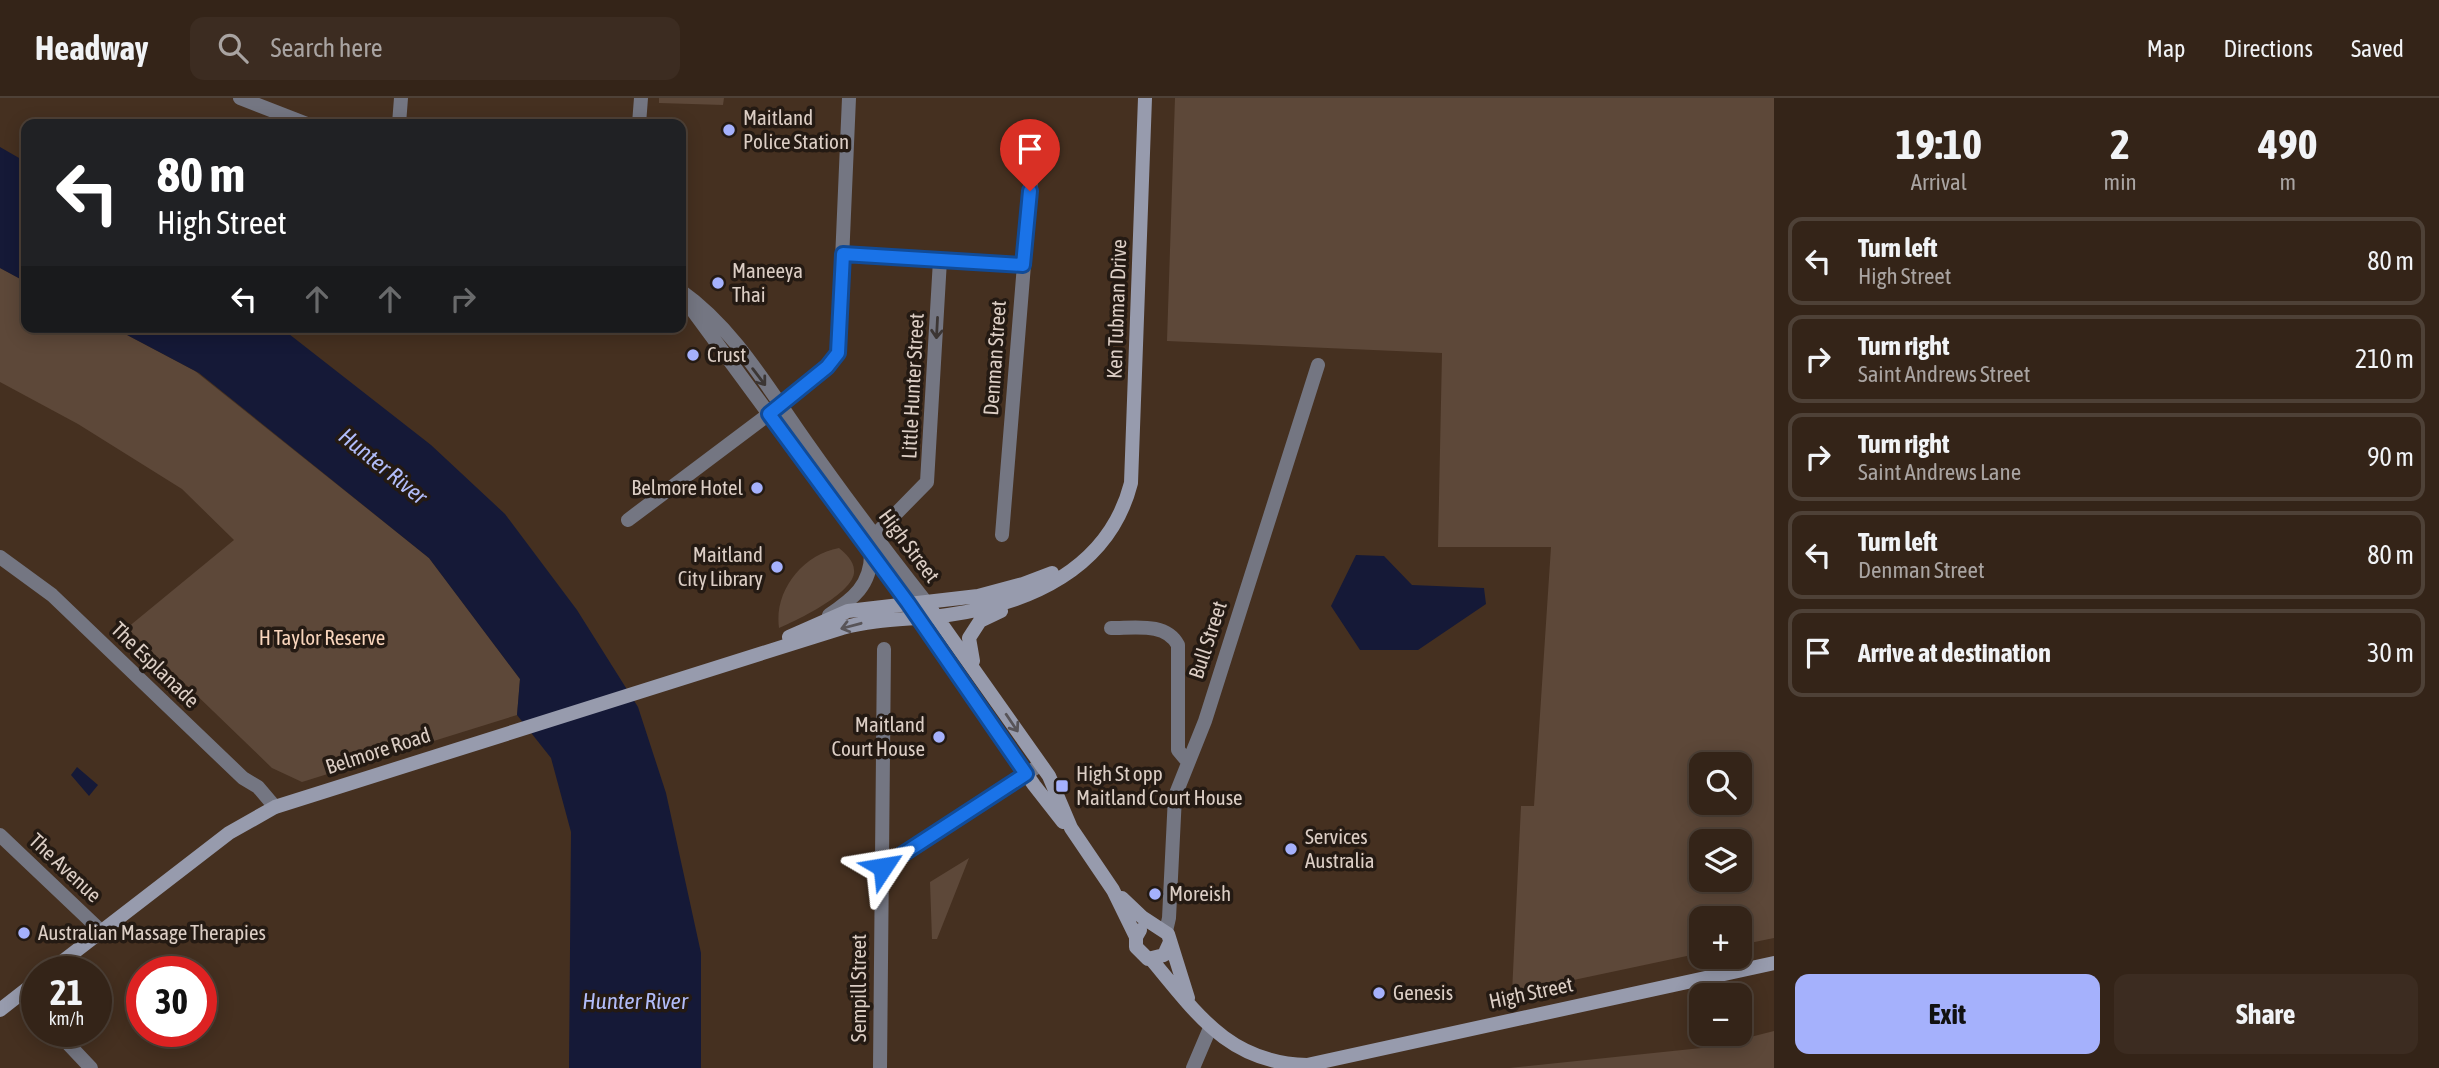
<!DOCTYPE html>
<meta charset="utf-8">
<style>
:root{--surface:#342418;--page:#3c2c21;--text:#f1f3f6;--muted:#a9a4a2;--line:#4e4137;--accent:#a5b1fc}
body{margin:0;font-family:"Asap Condensed",sans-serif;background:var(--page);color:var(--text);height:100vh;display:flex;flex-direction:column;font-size:26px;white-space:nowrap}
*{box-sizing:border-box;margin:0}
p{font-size:23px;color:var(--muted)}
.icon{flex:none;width:38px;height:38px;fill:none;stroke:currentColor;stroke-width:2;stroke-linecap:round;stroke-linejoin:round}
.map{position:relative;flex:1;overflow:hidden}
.drawer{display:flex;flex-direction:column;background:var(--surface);width:665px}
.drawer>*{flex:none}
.hud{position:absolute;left:21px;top:21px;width:665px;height:214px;border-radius:14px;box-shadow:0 4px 18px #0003,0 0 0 2px var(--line);background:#202124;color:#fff;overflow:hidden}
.controls{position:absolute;left:1689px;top:654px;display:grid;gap:14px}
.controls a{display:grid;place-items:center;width:63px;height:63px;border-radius:14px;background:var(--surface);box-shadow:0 4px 18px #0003,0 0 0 2px var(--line);font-size:35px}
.speed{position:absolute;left:21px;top:858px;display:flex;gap:14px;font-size:35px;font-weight:700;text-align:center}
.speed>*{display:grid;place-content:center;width:91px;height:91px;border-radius:50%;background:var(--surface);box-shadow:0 4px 18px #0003,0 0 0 2px var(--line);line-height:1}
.speed small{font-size:18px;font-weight:400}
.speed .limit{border:10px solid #d22;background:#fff;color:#111}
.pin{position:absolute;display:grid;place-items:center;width:60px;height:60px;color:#fff;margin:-72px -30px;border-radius:50% 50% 50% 0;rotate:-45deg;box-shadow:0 0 7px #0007}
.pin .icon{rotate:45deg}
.me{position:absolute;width:77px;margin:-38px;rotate:57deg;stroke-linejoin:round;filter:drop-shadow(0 0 5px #0008)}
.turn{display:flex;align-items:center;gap:24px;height:147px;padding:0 21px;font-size:32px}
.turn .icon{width:91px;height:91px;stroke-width:2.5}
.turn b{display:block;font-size:49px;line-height:60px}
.lanes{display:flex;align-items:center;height:66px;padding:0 21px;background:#0003;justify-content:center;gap:35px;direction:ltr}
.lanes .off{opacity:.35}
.eta{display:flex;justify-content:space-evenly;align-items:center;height:119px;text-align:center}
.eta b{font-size:42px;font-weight:700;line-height:49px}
.button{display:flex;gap:14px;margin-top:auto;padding:14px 21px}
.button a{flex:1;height:80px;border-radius:14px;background:var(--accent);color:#111;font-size:28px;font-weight:700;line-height:80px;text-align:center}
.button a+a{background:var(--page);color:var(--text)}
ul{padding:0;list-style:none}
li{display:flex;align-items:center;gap:21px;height:88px;margin:0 14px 10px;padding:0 7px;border:4px solid var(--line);border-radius:14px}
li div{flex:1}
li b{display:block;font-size:26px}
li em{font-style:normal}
header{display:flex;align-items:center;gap:42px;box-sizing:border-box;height:98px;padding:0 35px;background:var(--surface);border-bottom:2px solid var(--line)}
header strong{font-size:33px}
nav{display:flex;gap:38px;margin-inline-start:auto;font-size:24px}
.search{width:490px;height:63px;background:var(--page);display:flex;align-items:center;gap:18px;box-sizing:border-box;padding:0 24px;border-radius:14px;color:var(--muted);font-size:26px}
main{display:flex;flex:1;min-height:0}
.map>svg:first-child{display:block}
</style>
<header>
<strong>Headway</strong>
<div class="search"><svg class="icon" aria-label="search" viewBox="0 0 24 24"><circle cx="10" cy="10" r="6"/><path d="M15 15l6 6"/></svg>Search here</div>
<nav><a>Map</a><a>Directions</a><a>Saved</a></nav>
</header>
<main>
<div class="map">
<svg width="1774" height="970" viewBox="0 0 1774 970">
<rect width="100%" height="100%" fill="#453020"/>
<path fill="#5d4839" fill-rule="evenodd" d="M659 0H724L723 7 659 5Z
M1175 0H1774V840L1740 847V821H1701V855L1512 895 1521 708H1534L1551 449H1438L1442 255 1167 243ZM1701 667H1740V705H1701ZM1701 744H1740V782H1701Z
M0 170 26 184V229H112L195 273 429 460 520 581 517 617 302 684 272 670 127 530 234 442 182 391 78 326 0 284Z
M839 450C845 455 854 463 854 472 857 494 796 523 779 530 774 493 802 457 839 450Z
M969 760 937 841H932L930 784Z
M1774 933V970H1509L1711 949Z"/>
<path fill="#151937" d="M0 49 26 64V184L0 170Z
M112 229H280L431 347 505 416 577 512 638 609 666 695 701 855V970H569L571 734 551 660 517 617 520 581 429 460 199 275Z
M1356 457 1384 458 1412 487 1484 490 1486 506 1418 552H1360L1331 508Z
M77 669 98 687 89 698 71 677Z"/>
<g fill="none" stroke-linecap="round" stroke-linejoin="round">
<path stroke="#747682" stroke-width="14" d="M240 0 307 26
M399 26 401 0
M639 26 641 0
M843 156 1023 167
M681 193C735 231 769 292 807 345 845 399 885 452 926 504
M685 202 908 505
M628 422 781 307 827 269 838 255 849 0
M875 437 927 384 940 162
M1002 437 1034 44
M0 459 52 497 243 680 258 689 275 709
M829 517C853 501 871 487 871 456
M1111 530C1135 530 1166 524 1178 547V652L1188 664
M0 737 101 833
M883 769 1040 667
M1166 833 1169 820 1175 698 1205 623 1318 267
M21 896 37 913
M56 933 91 970
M880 970 884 551
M1193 970 1210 930"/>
<path stroke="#979bad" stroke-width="14" d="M926 504 1049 678 1071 730 1113 792 1136 839
M915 515 1034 687 1063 724
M789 539 848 513 978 498 1023 486 1052 475
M973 563 969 540 980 523 1001 513
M1122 800 1142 819 1168 836 1188 900
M1140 832 1136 839V849L1148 861 1164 857 1170 844
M1151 861C1197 916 1229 965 1307 967L1774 865
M50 873 229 735 275 709 842 530C878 520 912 522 948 517 1029 506 1109 471 1131 385L1145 0
M0 912 37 883"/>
</g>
<defs><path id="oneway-shaft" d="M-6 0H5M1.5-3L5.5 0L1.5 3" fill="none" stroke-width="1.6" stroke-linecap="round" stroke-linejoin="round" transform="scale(1.75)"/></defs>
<g stroke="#3c3634">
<use href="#oneway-shaft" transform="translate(937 230) rotate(93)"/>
<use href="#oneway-shaft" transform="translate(759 279) rotate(53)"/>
</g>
<g stroke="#585458">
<use href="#oneway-shaft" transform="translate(851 528) rotate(165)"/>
<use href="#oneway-shaft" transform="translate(1012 625) rotate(56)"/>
</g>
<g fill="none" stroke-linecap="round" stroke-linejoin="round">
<g stroke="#114b97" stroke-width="18">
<path id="route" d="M883 769 1026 676 908 505 769 316 827 269 838 255 843 156 1023 167 1030 93"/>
</g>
<use href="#route" stroke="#1a73e8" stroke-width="12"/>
</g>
<g fill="#a5b1fc" stroke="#241a13" stroke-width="2.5">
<circle cx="729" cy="32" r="7"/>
<circle cx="718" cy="185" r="7"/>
<circle cx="693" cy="257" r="7"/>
<circle cx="757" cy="390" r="7"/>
<circle cx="777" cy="469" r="7"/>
<circle cx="939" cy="639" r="7"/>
<rect x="1055" y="681" width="14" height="14" rx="3.5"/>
<circle cx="1291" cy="751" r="7"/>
<circle cx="1155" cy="796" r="7"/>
<circle cx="24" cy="835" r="7"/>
<circle cx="1379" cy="895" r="7"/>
</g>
<g text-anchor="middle" stroke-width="7" stroke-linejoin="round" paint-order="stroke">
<g font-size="21" fill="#dccec5" stroke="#241a13" text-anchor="start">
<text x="743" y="27">Maitland<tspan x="743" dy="24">Police Station</tspan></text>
<text x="732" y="180">Maneeya<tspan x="732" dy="24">Thai</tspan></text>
<text x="707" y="264">Crust</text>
<text x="743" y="397" text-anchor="end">Belmore Hotel</text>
<text x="763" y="464" text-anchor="end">Maitland<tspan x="763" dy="24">City Library</tspan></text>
<text x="925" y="634" text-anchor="end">Maitland<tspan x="925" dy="24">Court House</tspan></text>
<text x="1076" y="683">High St opp<tspan x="1076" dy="24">Maitland Court House</tspan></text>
<text x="1305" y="746">Services<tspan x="1305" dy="24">Australia</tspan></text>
<text x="1169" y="803">Moreish</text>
<text x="38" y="842">Australian Massage Therapies</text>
<text x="1393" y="902">Genesis</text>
</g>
<g font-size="21" fill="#dccec5" stroke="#241a13">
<text transform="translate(1117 211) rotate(-88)" y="7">Ken Tubman Drive</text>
<text transform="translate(995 260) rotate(-86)" y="7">Denman Street</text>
<text transform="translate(913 288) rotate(-87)" y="7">Little Hunter Street</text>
<text transform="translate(909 448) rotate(53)" y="7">High Street</text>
<text transform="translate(1208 542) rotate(-72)" y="7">Bull Street</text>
<text transform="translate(155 567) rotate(44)" y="7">The Esplanade</text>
<text transform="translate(378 653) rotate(-18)" y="7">Belmore Road</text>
<text transform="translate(65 770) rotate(43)" y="7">The Avenue</text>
<text transform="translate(859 890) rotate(-90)" y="7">Sempill Street</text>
<text transform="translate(1531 895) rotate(-12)" y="7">High Street</text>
</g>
<g font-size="21" fill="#f9d5bc" stroke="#241a13">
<text x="322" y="547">H Taylor Reserve</text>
</g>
<g font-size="23" font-style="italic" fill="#b1bcf9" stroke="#241a13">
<text transform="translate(383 368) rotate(39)" y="8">Hunter River</text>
<text x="635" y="911">Hunter River</text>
</g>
</g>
</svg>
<div class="controls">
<a><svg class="icon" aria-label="search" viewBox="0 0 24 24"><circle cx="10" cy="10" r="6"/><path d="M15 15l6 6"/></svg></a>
<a><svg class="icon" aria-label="layers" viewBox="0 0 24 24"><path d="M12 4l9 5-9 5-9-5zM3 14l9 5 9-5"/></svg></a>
<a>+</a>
<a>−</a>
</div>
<div class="speed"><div>21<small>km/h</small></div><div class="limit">30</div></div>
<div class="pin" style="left:1030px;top:93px;background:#d93025"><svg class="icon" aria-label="arrive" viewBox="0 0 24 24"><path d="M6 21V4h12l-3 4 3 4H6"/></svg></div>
<svg class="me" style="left:883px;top:769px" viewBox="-20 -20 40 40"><path d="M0-17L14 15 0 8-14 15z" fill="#1a73e8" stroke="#fff" stroke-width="4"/></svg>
<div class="hud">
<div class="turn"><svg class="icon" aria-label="left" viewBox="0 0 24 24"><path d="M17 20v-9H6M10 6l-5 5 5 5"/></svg><div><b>80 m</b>High Street</div></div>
<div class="lanes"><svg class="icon" aria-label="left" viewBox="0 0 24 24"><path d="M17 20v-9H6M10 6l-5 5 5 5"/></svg><svg class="icon off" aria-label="ahead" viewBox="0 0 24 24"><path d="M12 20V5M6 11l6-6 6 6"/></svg><svg class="icon off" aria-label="ahead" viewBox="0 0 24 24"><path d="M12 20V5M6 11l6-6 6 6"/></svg><svg class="icon off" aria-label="right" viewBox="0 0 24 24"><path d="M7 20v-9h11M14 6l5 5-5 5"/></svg></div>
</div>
</div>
<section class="drawer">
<div class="eta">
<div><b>19:10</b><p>Arrival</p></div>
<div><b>2</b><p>min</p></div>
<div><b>490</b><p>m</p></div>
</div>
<ul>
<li><svg class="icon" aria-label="left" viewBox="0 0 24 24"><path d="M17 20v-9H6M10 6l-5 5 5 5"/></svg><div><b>Turn left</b><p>High Street</p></div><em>80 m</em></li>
<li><svg class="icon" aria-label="right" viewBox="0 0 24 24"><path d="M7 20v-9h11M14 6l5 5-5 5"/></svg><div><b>Turn right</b><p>Saint Andrews Street</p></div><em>210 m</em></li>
<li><svg class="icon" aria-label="right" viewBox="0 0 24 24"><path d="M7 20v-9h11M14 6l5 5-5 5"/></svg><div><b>Turn right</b><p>Saint Andrews Lane</p></div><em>90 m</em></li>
<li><svg class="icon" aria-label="left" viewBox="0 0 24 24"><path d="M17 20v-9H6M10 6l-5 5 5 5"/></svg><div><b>Turn left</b><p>Denman Street</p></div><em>80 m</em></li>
<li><svg class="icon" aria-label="arrive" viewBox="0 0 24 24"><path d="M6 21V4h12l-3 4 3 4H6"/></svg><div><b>Arrive at destination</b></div><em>30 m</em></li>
</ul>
<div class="button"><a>Exit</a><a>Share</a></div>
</section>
</main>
